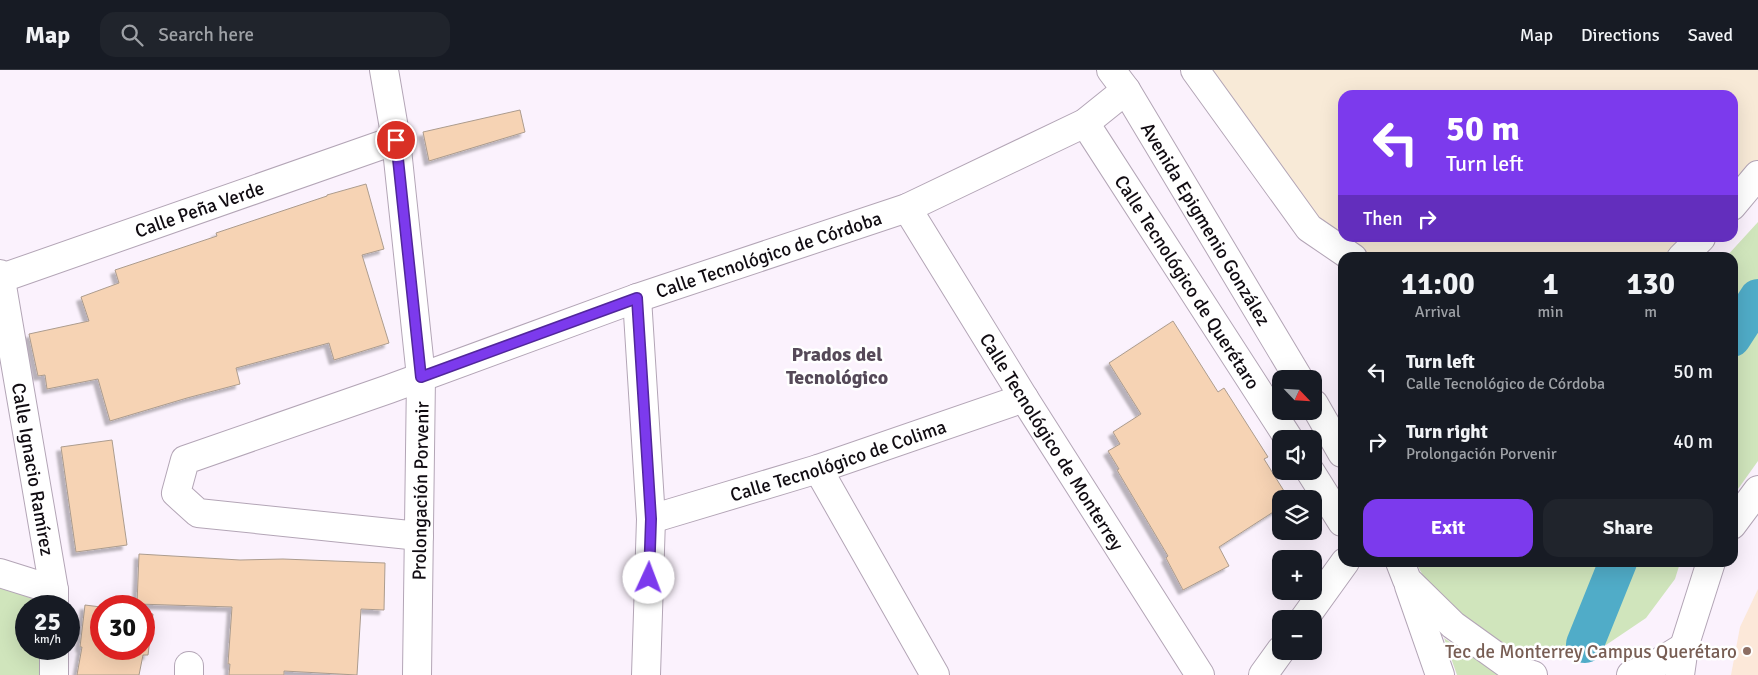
<!DOCTYPE html>
<meta charset="utf-8">
<style>
:root{--surface:#171b24;--page:#20242c;--text:#f1f3f6;--muted:#9ea1a6;--line:#363941;--accent:#7c3aed}
body{margin:0;font-family:Signika,sans-serif;background:var(--page);color:var(--text);height:100vh;display:flex;flex-direction:column;font-size:19px;white-space:nowrap}
*{box-sizing:border-box;margin:0}
p{font-size:16px;color:var(--muted)}
.icon{flex:none;width:28px;height:28px;fill:none;stroke:currentColor;stroke-width:2;stroke-linecap:round;stroke-linejoin:round}
.map{position:relative;flex:1;overflow:hidden}
.panel{position:absolute;left:1338px;top:182px;width:400px;height:315px;display:flex;flex-direction:column;background:var(--surface);border-radius:15px;box-shadow:0 5px 20px #0002}
.panel>*{flex:none}
.top-card{position:absolute;left:1338px;top:20px;width:400px;height:152px;border-radius:15px;box-shadow:0 5px 20px #0002;background:#7c3aed;color:#fff;overflow:hidden}
.needle{width:32px;rotate:115deg}
.tools{position:absolute;left:1272px;top:300px;display:grid;gap:10px}
.tools a{display:grid;place-items:center;width:50px;height:50px;border-radius:10px;background:var(--surface);box-shadow:0 5px 20px #0002;font-size:25px}
.speed{position:absolute;left:15px;top:525px;display:flex;gap:10px;font-size:25px;font-weight:700;text-align:center}
.speed>*{display:grid;place-content:center;width:65px;height:65px;border-radius:50%;background:var(--surface);box-shadow:0 5px 20px #0002;line-height:1}
.speed small{font-size:12px;font-weight:400}
.speed .limit{border:8px solid #d22;background:#fff;color:#111}
.pin{position:absolute;display:grid;place-items:center;width:42px;height:42px;color:#fff;margin:-21px;border:2px solid #fff;border-radius:50%;box-shadow:0 1px 5px #0007}
.me{position:absolute;width:55px;margin:-28px;rotate:2deg;stroke-linejoin:round;filter:drop-shadow(0 0 4px #0008)}
.turn{display:flex;align-items:center;gap:18px;height:105px;padding:0 25px;font-size:22px}
.turn .icon{width:65px;height:65px;stroke-width:2.5}
.turn b{display:block;font-size:35px;line-height:42px}
.then{display:flex;align-items:center;height:48px;padding:0 25px;background:#0003;gap:10px;font-size:19px}
.eta{display:flex;justify-content:space-evenly;align-items:center;height:85px;text-align:center}
.eta b{font-size:30px;font-weight:800;line-height:35px}
.action{display:flex;gap:10px;margin-top:auto;padding:10px 25px}
.action a{flex:1;height:58px;border-radius:15px;background:var(--accent);color:#fff;font-size:20px;font-weight:800;line-height:58px;text-align:center}
.action a+a{background:var(--page);color:var(--text)}
ul{padding:0;list-style:none}
li{display:flex;align-items:center;gap:15px;height:70px;padding:0 25px}
li div{flex:1}
li b{display:block;font-size:19px}
li em{font-style:normal}
header{display:flex;align-items:center;gap:30px;box-sizing:border-box;height:70px;padding:0 25px;background:var(--surface);border-bottom:1px solid var(--line)}
header strong{font-size:24px}
nav{display:flex;gap:28px;margin-inline-start:auto;font-size:18px}
.search{width:350px;height:45px;background:var(--page);display:flex;align-items:center;gap:12px;box-sizing:border-box;padding:0 18px;border-radius:15px;color:var(--muted);font-size:19px}
.map>svg:first-child{display:block}
</style>
<header>
<strong>Map</strong>
<div class="search"><svg class="icon" aria-label="search" viewBox="0 0 24 24"><circle cx="10" cy="10" r="6"/><path d="M15 15l6 6"/></svg>Search here</div>
<nav><a>Map</a><a>Directions</a><a>Saved</a></nav>
</header>
<div class="map">
<svg width="1758" height="605" viewBox="0 0 1758 605">
<defs>
<filter id="shadow"><feDropShadow dx="-4.5" dy="4.5" stdDeviation="1" flood-color="#0004"/></filter>
</defs>
<rect width="100%" height="100%" fill="#fbf2fd"/>
<path fill="#f8ead7" d="M1195 0H1758V105L1733 136 1732 25H1342V168H1701L1681 187H1353L1309 158Z"/>
<path fill="#fce8d9" d="M1758 519V605H1731L1740 557Z"/>
<path fill="#d0e5bc" d="M1758 152V391L1733 426 1732 188 1726 187Z
M1416 493H1680L1675 509 1646 548 1606 575 1559 587 1512 582 1439 534Z
M0 516 43 533V536H26V579H40L39 605H0Z
M1444 568 1499 605H1457Z"/>
<g fill="none" stroke-linecap="round" stroke-linejoin="round">
<path stroke="#50acc8" stroke-width="38" d="M1732 268 1758 228
M1585 574 1618 492"/>
</g>
<path fill="#f6d3b4" stroke="#ac9c8e" filter="url(#shadow)" d="M520 40 525 62 429 91 423 62Z
M366 114 384 179 362 185 389 273 334 290 329 273 236 298 240 314 187 328 110 351 98 309 47 319 45 305 38 306 29 264 89 251 81 227 119 213 115 200 217 166 216 163 327 126V125Z
M1173 251 1218 322 1224 318 1268 387 1264 389 1289 429H1281V437L1219 477 1229 496 1183 520 1166 488 1168 486 1117 400 1119 399 1108 381 1120 374 1113 362 1141 344 1109 293Z
M112 370 127 475 76 482 61 377Z
M139 484 240 490 283 489 385 493 384 540 361 539 357 605 284 601V605H229L230 594H228L232 537 137 534Z
M85 535 101 537V579H144V543L153 544 148 585H143L139 605H77L82 577H80Z"/>
<g fill="none" stroke-linecap="round" stroke-linejoin="round">
<g stroke="#b3a5b6" stroke-width="30">
<g id="minor">
<path d="M384 0 396 70 421 307 417 605"/>
<path id="s1" d="M1085 53 1289 369"/>
<path id="s2" d="M907 138 1024 328 1200 605"/>
<path id="s3" d="M0 204 54 520V536"/>
<path id="s4" d="M2 208 396 70"/>
<path d="M637 228 651 449 646 605"/>
<path d="M818 399 935 605"/>
<path d="M1310 401 1342 452"/>
<path id="s5" d="M651 449 818 399 1024 328"/>
<path id="s6" d="M419 466 198 443 176 423 185 390 389 319 637 228 907 138 1085 53 1126 20"/>
<path d="M0 503 54 520"/>
<path d="M1304 549 1345 492"/>
<path d="M54 579V605"/>
<path d="M189 596V605"/>
<path d="M1263 605 1281 580"/>
</g>
</g>
<g stroke="#b3a5b6" stroke-width="30">
<g id="major">
<path id="s7" d="M1111 0 1126 20 1299 309"/>
<path d="M1195 0 1309 158 1353 188"/>
<path d="M1732 136 1758 105"/>
<path d="M1681 188 1701 168"/>
<path d="M1314 334 1342 383"/>
<path d="M1732 455 1758 420"/>
<path d="M1400 492 1407 510 1453 555 1517 601 1533 605"/>
<path d="M1409 516 1440 605"/>
<path d="M1631 605 1658 593 1684 577"/>
<path d="M1680 605 1684 577 1711 492"/>
</g>
</g>
<use href="#minor" stroke="#fff" stroke-width="28"/>
<use href="#major" stroke="#fff" stroke-width="28"/>
</g>
<g fill="none" stroke-linecap="round" stroke-linejoin="round">
<g stroke="#51269a" stroke-width="12">
<path id="route" d="M396 70 421 307 637 228 651 449 649 508"/>
</g>
<use href="#route" stroke="#7c3aed" stroke-width="9"/>
</g>
<circle fill="#8d6e63" stroke="#fff" stroke-width="2" cx="1747" cy="581" r="5"/>
<g text-anchor="middle" stroke-width="5" stroke-linejoin="round" paint-order="stroke">
<g font-size="19" fill="#110c12" stroke="#fff">
<text dy="7" stroke="none"><textPath href="#s4" startOffset="209">Calle Peña Verde</textPath></text>
<text dy="7" stroke="none"><textPath href="#s7" startOffset="181">Avenida Epigmenio González</textPath></text>
<text dy="7" stroke="none"><textPath href="#s6" startOffset="905">Calle Tecnológico de Córdoba</textPath></text>
<text dy="7" stroke="none"><textPath href="#s1" startOffset="189">Calle Tecnológico de Querétaro</textPath></text>
<text dy="7" stroke="none"><textPath href="#s2" startOffset="275">Calle Tecnológico de Monterrey</textPath></text>
<text dy="7" stroke="none"><textPath href="#s5" startOffset="196">Calle Tecnológico de Colima</textPath></text>
<text dy="7" stroke="none"><textPath href="#s3" startOffset="198">Calle Ignacio Ramírez</textPath></text>
<text transform="translate(420 421) rotate(-89)" y="7">Prolongación Porvenir</text>
</g>
<g font-size="19" fill="#785e54" stroke="#fff" text-anchor="end">
<text x="1737" y="588">Tec de Monterrey Campus Querétaro</text>
</g>
<g font-size="20" font-weight="bold" fill="#554958" stroke="#fff">
<text x="837" y="291">Prados del<tspan x="837" dy="23">Tecnológico</tspan></text>
</g>
</g>
</svg>
<div class="tools">
<a><svg class="needle" viewBox="-14 -14 28 28"><path d="M0-13l5 13h-10z" fill="#e53935"/><path d="M0 13l5-13h-10z" fill="#9ea1a6"/></svg></a>
<a><svg class="icon" aria-label="sound" viewBox="0 0 24 24"><path d="M4 9h4l5-4v14l-5-4H4zM17 9q2 3 0 6"/></svg></a>
<a><svg class="icon" aria-label="layers" viewBox="0 0 24 24"><path d="M12 4l9 5-9 5-9-5zM3 14l9 5 9-5"/></svg></a>
<a>+</a>
<a>−</a>
</div>
<div class="speed"><div>25<small>km/h</small></div><div class="limit">30</div></div>
<div class="pin" style="left:396px;top:70px;background:#d93025"><svg class="icon" aria-label="arrive" viewBox="0 0 24 24"><path d="M6 21V4h12l-3 4 3 4H6"/></svg></div>
<svg class="me" style="left:649px;top:508px" viewBox="-20 -20 40 40"><circle r="19" fill="#fff"/><path d="M0-13L10 11 0 6-10 11z" fill="#7c3aed"/></svg>
<div class="top-card">
<div class="turn"><svg class="icon" aria-label="left" viewBox="0 0 24 24"><path d="M17 20v-9H6M10 6l-5 5 5 5"/></svg><div><b>50 m</b>Turn left</div></div>
<div class="then">Then<svg class="icon" aria-label="right" viewBox="0 0 24 24"><path d="M7 20v-9h11M14 6l5 5-5 5"/></svg></div>
</div>
<section class="panel">
<div class="eta">
<div><b>11:00</b><p>Arrival</p></div>
<div><b>1</b><p>min</p></div>
<div><b>130</b><p>m</p></div>
</div>
<ul>
<li><svg class="icon" aria-label="left" viewBox="0 0 24 24"><path d="M17 20v-9H6M10 6l-5 5 5 5"/></svg><div><b>Turn left</b><p>Calle Tecnológico de Córdoba</p></div><em>50 m</em></li>
<li><svg class="icon" aria-label="right" viewBox="0 0 24 24"><path d="M7 20v-9h11M14 6l5 5-5 5"/></svg><div><b>Turn right</b><p>Prolongación Porvenir</p></div><em>40 m</em></li>
</ul>
<div class="action"><a>Exit</a><a>Share</a></div>
</section>
</div>
